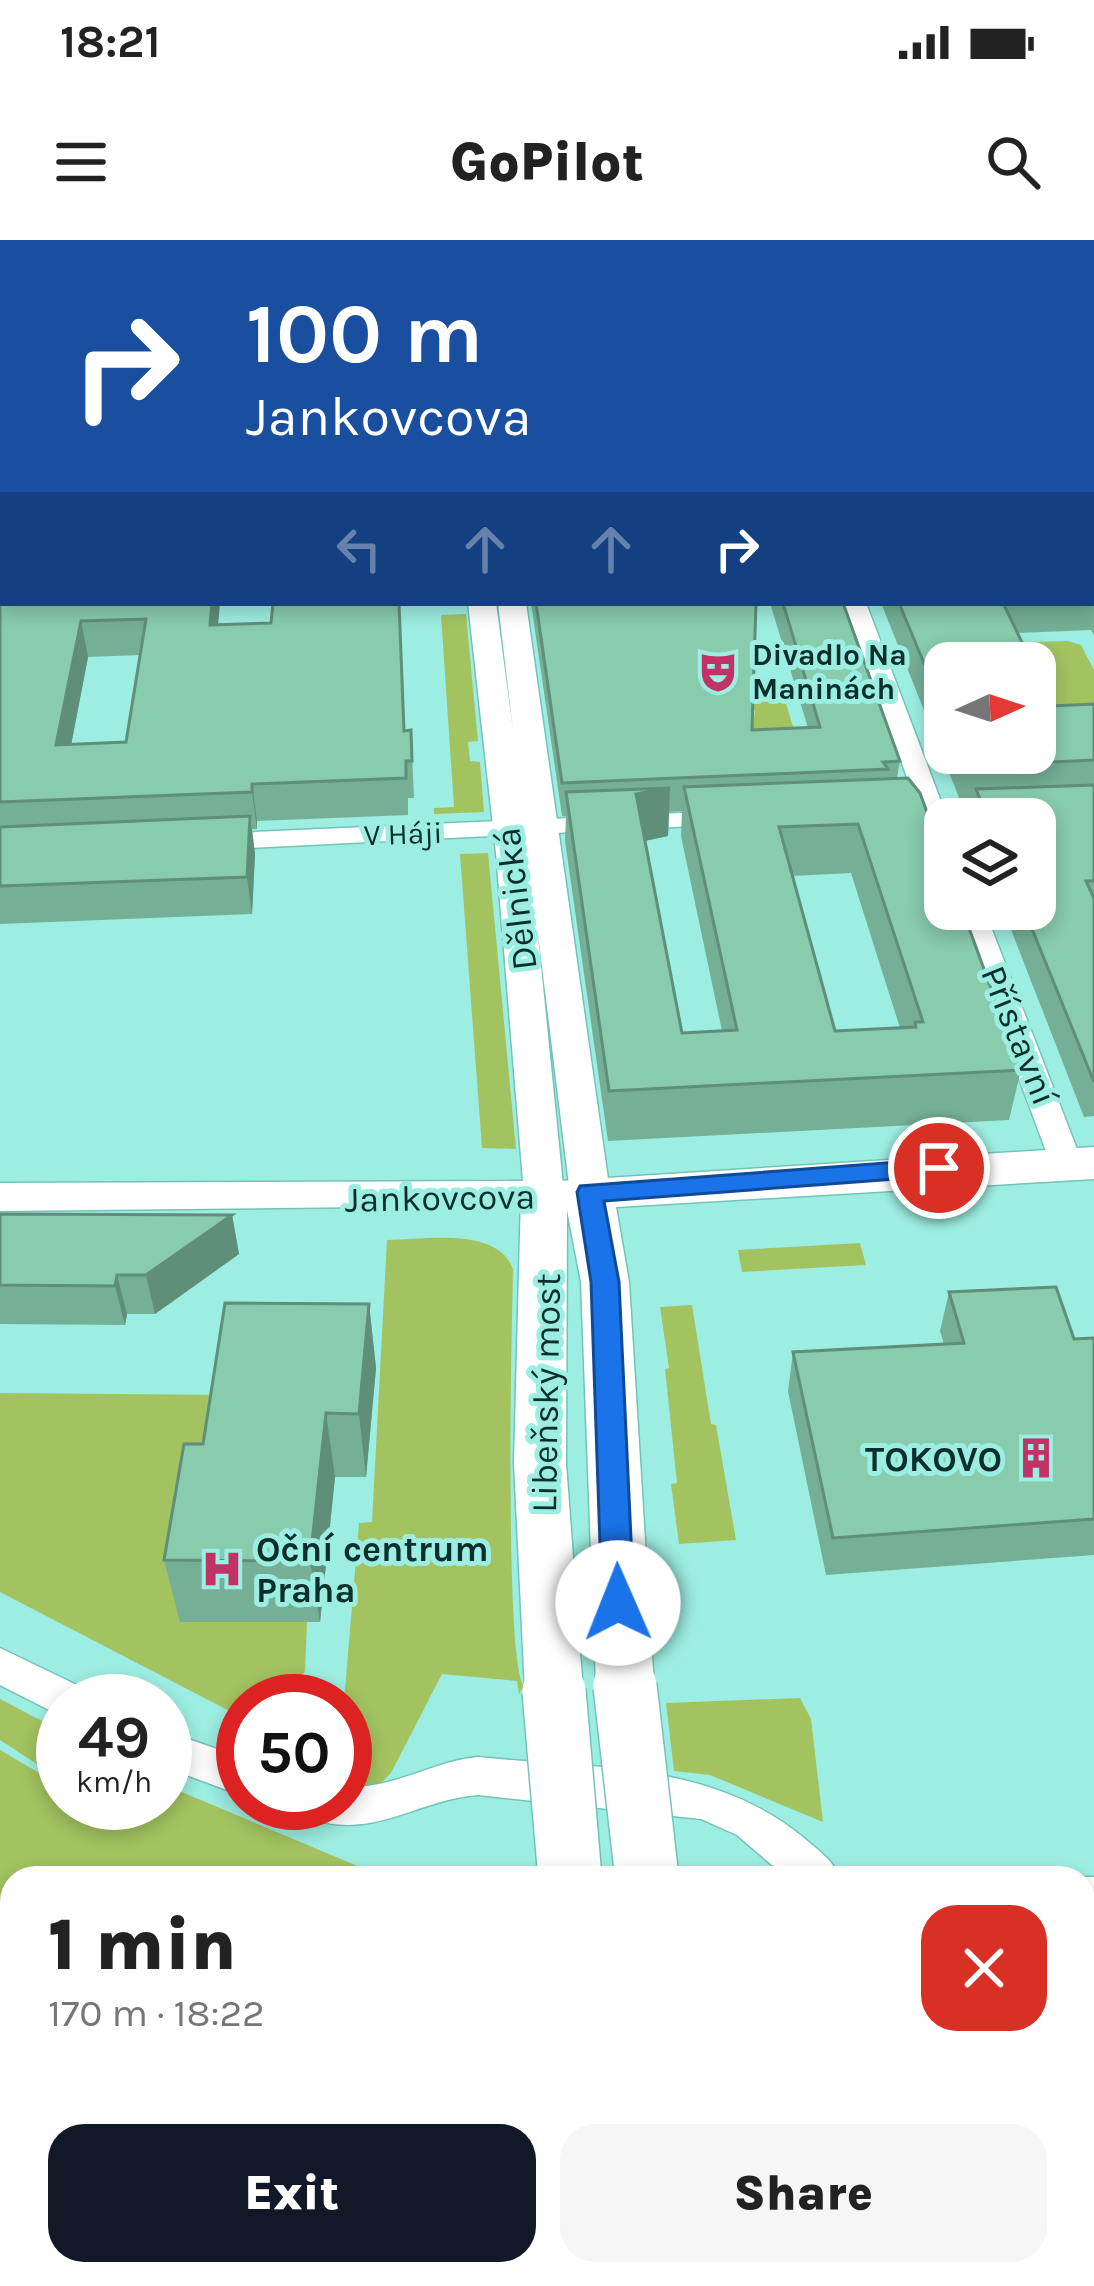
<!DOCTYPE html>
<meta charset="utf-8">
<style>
:root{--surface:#fff;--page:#f6f6f6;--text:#222;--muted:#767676;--accent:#111827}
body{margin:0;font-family:Karla,sans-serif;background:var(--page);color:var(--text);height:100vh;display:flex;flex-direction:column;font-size:45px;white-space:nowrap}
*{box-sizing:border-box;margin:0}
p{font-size:39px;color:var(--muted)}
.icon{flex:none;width:66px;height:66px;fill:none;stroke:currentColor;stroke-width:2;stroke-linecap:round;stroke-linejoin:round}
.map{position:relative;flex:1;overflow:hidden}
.details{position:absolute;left:0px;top:1626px;width:1095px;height:420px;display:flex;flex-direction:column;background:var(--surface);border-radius:36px 36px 0 0;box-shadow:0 6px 18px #0003}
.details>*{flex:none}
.banner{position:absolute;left:0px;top:0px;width:1095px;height:366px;box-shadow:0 6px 18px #0003;background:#1a4fa0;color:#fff;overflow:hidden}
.needle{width:78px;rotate:87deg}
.tools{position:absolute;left:924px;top:402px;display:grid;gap:24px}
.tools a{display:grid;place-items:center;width:132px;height:132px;border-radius:24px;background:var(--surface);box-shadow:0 6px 18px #0003;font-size:60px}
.speed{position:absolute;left:36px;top:1434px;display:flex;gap:24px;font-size:60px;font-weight:700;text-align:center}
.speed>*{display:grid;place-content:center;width:156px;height:156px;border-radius:50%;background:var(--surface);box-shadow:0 6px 18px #0003;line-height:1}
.speed small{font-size:30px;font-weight:400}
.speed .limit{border:18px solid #d22;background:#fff;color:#111}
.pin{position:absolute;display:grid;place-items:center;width:102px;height:102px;color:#fff;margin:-51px;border:6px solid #fff;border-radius:50%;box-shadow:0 3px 12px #0007}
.me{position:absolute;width:132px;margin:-66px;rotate:359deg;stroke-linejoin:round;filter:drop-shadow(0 0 9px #0008)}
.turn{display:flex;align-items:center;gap:42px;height:252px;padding:0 48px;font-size:54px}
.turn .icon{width:156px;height:156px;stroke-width:2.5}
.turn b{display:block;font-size:84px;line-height:102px}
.lanes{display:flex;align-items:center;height:114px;padding:0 48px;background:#0003;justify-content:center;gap:60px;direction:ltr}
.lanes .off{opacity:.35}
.round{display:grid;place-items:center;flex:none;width:126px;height:126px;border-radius:36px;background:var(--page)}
.overview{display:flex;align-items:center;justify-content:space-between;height:204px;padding:0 48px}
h1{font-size:72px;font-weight:800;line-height:90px}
.primary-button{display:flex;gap:24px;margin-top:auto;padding:24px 48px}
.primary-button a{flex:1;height:138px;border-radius:36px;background:var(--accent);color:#fff;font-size:48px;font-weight:800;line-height:138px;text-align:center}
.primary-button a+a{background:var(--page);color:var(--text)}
.status{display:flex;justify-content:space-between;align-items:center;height:84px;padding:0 60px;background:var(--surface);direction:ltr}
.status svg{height:33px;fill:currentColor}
header{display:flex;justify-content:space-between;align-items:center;height:156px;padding:0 48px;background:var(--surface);font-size:54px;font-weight:800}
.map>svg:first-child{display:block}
</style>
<div class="status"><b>18:21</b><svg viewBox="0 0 49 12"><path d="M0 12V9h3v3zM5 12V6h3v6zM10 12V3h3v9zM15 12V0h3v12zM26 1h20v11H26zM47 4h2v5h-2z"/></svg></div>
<header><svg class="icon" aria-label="menu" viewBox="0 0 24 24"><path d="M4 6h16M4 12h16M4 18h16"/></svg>GoPilot<svg class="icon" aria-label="search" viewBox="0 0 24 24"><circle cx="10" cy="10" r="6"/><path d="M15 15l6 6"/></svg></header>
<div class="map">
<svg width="1094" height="2046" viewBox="0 0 1094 2046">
<rect width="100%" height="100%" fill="#9deee2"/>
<path fill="#a3c361" d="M466 374 478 501 468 502 470 521 480 522 484 572 434 574V568L454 567 441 375Z
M1068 401 1081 405 1094 430V486L1057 482 1035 436V423H1029L1021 407 1031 402Z
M778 436 799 507 749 509 755 471 749 470V441Z
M488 613 516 909 482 908 460 614Z
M387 1000C424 1000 497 986 513 1029 512 1087 504 1421 524 1446L519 1454 517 1441 442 1434 391 1533 376 1548 356 1549 345 1537 344 1461 359 1283 372 1282Z
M860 1003 866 1025 742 1032 738 1010Z
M692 1065 711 1184 716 1185 736 1300 679 1304 671 1244 677 1243 665 1129 669 1128 660 1067Z
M0 1153 232 1155 307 1382 305 1431 295 1445 294 1461H243V1478L0 1352Z
M800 1458 811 1479 823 1582 710 1535 674 1531 666 1463Z
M0 1459 63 1492V1541L0 1500Z
M0 1510 63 1547V1563H89L135 1590 97 1563H165V1545L386 1638H12V1726L0 1735Z
M1083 1826 1094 1829V2046H732L739 2034H1083Z
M305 2034H545L546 2046H331Z"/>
<path fill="#a36ddc" d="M0 1856 12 1863V2034H296L317 2046H0Z"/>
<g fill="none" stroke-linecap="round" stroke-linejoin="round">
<g stroke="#73c3b8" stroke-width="3">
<path id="minor" d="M982 0H998L999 3H983Z
M1092 167 1094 168V182L1092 181Z
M3 173V195L0 196V174Z
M844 363H866L942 564 1094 558V574L945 579V614L932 606 923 580 877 579V569L917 565Z
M726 571 735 574V584L209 610 196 602 209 594Z
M956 669H984L1082 922 1077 930H1055L1050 922Z
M0 1408 83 1448 89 1461H63V1477L0 1445Z
M165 1491 243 1518V1556L165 1527Z
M478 1517C594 1529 711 1521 804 1598 819 1611 833 1620 840 1638H787L737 1595 701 1579 478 1555C414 1560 373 1602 306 1577L300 1563H345V1546C390 1551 432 1521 478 1517Z
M1083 1637H1094V1679H1083Z"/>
</g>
<g stroke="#73c3b8" stroke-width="3">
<path id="tertiary" d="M446 0H466L468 3H446Z
M1092 74H1094V88H1092Z
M0 113H3V127H0Z
M468 363H496L513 490 498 363H526L610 953 604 963H576L570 953 537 686 564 955 558 965 0 971V943L523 941 496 613Z"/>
</g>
<g stroke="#73c3b8" stroke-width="3">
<path id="secondary" d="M1094 907V939L616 967 629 1042 654 1446 645 1464 625 1472 605 1464 596 1446 581 1042 567 970 566 1223 583 1451 575 1469 554 1477 533 1469 525 1451 514 1223 521 955 528 943Z
M570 2034H642L643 2046H571Z
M658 2034H730L731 2046H659Z"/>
</g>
<use href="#minor" fill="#fff" fill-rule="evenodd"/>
<use href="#tertiary" fill="#fff" fill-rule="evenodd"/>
<use href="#secondary" fill="#fff" fill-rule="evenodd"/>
<g stroke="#73c3b8" stroke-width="66" stroke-linecap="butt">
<path id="secondary-bridge" d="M625 1446 647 1638
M554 1451 570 1638"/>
</g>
<use href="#secondary-bridge" stroke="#fff" stroke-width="63"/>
</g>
<path fill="#75af95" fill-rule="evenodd" d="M1018 0H1094V71H1092V3H1020Z
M1092 185 1094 188V395L1091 390 1018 393 945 423V513H1035L1052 466 1094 464V876L1084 877 1003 669H1035V579H970L974 559 960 560 881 363H1092Z
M3 237V363L218 385 405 491 411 490 414 558H408V575L257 581V589H252L255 614 252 674 0 684V249ZM140 415 126 502 71 505 88 417Z
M531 363H756L752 490 808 488 770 363H843L900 521 897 538 1021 830 1009 880 608 901 565 601 566 576H562ZM682 571 681 596 722 791 682 793 645 601 668 596 669 572ZM851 633 900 788 835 791 792 636Z
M0 974 232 975 239 1014 155 1074H127L125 1085 0 1084Z
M949 1052 1074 1099 1094 1098V1315L826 1335 788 1151 793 1112 944 1104 940 1091Z
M369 1064 376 1128 366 1237H335L320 1382H180L164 1320Z
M12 1719V1776L0 1770V1720Z"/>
<path fill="#5f8e79" d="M212 363H220L215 421 210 385Z
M81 381 88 417 64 542 56 505Z
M252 544 257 581V589L252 552Z
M670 548 668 596 634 603 636 554Z
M250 576 255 614 252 674 247 637Z
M232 975 239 1014 155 1074 146 1035Z
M117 1035 127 1074 125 1085 115 1046Z
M369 1064 376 1128 366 1237 359 1174Z
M326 1173 335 1237 320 1382 310 1321Z"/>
<path fill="#88cbad" stroke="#5f8e79" stroke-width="3" fill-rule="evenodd" d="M66 0H163L161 3H65Z
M228 0H427V3H228Z
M482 0H976L978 3H482Z
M1042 0H1094L1093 56 1092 3H1044Z
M1092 185 1094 188V358H1092Z
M3 237V322H0V249Z
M0 344H3V363H212L210 385 271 383 273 363H399L404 491 411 490 412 521H406V538L252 544V552L0 562ZM146 379 126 502 56 505 81 381Z
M536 363H756L752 490 820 487 783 363H843L900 521 883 522 888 529 562 543Z
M899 363H1003L1032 423H945V474Z
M1035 429 1052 466 1094 464V520L966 526 961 513H1035Z
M908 538 920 553 945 622V669H962L1021 830 609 851 566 552 670 548 636 554 682 793 737 790 684 547ZM858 584 923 782H915L916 787 835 791 779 587Z
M1094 545V641H1086L1094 658V842L1024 669H1035V579H988L976 549Z
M250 576 247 637 0 646V587Z
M0 974 232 975 146 1035H117L115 1046 0 1045Z
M1056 1047 1074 1099 1094 1098V1279L833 1298 793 1112 964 1103 949 1052Z
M225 1063 369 1064 359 1174 326 1173 310 1321 164 1320 184 1204H203Z
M3 1715 12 1719V1770L0 1764V1720Z"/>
<path fill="#1a73e8" stroke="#114b97" stroke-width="3" d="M939 919 948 922V935L604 961 619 1042 634 1363 629 1372H606L602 1363 591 1042 577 952 580 946Z"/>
<defs>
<g id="theatre-bare" transform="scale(3.24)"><path d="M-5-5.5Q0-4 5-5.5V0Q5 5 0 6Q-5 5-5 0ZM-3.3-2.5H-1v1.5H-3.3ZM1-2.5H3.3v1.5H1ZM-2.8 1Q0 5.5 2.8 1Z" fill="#c03364" stroke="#9deee2" stroke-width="2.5" paint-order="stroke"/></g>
<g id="building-bare" transform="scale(3.24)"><path d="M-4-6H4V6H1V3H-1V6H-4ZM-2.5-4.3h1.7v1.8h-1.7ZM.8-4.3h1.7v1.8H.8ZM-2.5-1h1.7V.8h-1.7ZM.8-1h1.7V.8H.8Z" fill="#c03364" stroke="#9deee2" stroke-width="2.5" paint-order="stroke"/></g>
<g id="hospital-bare" transform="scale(3.24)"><path d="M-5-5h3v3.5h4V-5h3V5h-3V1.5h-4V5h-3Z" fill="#c03364" stroke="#9deee2" stroke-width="2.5" paint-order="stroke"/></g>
</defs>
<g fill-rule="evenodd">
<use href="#theatre-bare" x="718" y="432"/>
<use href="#building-bare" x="1036" y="1218"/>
<use href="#hospital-bare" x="222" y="1329"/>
</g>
<g text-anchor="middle" stroke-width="10" stroke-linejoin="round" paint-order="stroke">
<g font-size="30" font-weight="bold" fill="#0d2f2b" stroke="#9deee2" text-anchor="start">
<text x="752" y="425">Divadlo Na<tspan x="752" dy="34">Maninách</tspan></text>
</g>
<g font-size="30" fill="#0d2f2b" stroke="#9deee2">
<text transform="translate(403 594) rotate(-2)" y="10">V Háji</text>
</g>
<g font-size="36" fill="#0d2f2b" stroke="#9deee2">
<text transform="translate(515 659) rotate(-97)" y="13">Dělnická</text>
<text transform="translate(1020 795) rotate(68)" y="13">Přístavní</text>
<text transform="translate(440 957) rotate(-1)" y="13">Jankovcova</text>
<text transform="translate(545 1153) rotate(-89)" y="13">Libeňský most</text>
</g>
<g font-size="36" font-weight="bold" fill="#0d2f2b" stroke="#9deee2" text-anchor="end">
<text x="1002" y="1231">TOKOVO</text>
<text x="256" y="1321" text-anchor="start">Oční centrum<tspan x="256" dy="41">Praha</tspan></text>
</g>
</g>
</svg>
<div class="tools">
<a><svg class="needle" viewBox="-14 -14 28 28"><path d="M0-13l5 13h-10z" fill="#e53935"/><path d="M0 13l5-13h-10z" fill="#767676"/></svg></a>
<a><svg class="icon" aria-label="layers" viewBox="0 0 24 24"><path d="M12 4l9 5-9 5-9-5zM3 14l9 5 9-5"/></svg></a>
</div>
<div class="speed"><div>49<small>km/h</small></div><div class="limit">50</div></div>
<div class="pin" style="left:939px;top:928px;background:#d93025"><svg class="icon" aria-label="arrive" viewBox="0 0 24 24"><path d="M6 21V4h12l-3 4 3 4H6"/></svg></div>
<svg class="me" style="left:618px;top:1363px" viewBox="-20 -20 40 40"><circle r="19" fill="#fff"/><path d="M0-13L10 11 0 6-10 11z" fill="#1a73e8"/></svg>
<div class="banner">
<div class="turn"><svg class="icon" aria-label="right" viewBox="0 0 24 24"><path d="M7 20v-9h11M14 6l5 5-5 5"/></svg><div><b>100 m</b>Jankovcova</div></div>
<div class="lanes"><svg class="icon off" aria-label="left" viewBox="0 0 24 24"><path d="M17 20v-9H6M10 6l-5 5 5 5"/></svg><svg class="icon off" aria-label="ahead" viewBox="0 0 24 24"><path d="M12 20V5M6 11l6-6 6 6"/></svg><svg class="icon off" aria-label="ahead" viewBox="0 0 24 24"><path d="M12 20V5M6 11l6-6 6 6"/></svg><svg class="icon" aria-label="right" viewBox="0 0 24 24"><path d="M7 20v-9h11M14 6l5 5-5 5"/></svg></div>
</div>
<section class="details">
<div class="overview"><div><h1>1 min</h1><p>170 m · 18:22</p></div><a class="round" style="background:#d93025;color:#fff"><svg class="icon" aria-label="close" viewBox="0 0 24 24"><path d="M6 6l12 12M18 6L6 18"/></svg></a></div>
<div class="primary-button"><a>Exit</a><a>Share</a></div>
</section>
</div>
